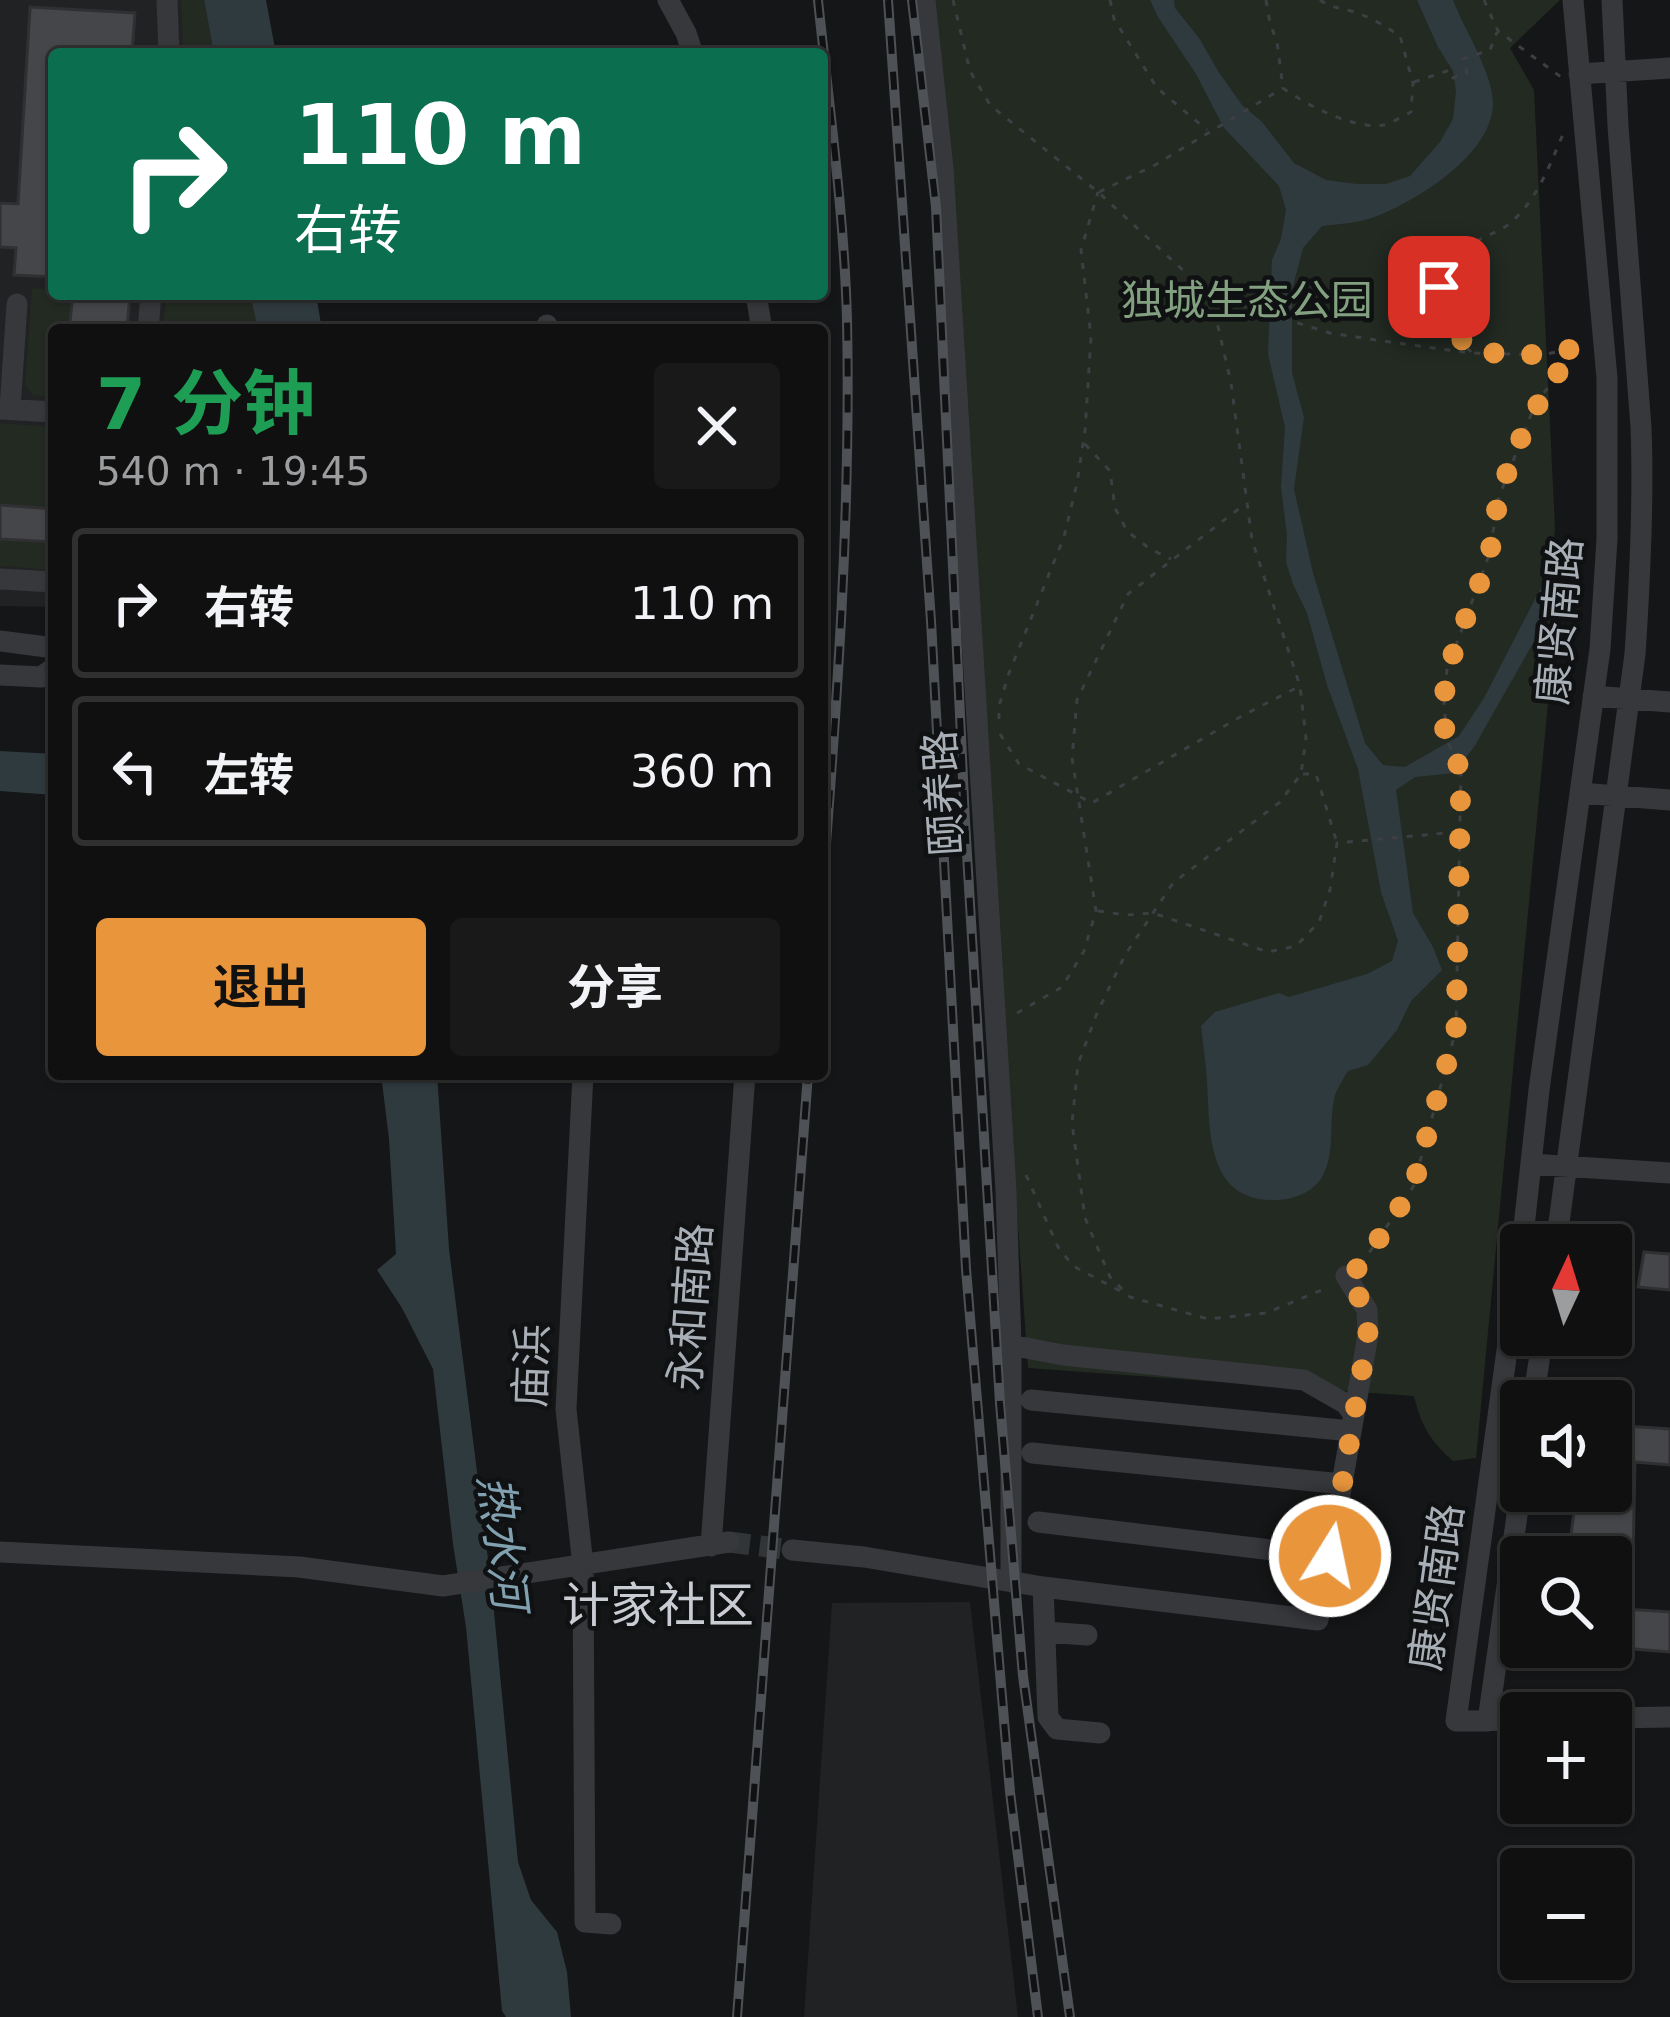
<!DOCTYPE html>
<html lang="zh">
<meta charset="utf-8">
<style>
:root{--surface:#101011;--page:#19191a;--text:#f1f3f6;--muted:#9c9d9f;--line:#303031;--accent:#e8953c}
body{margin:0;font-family:"DejaVu Sans","Noto Sans SC",sans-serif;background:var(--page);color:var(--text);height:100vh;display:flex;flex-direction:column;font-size:45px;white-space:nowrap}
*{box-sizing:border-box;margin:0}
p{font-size:39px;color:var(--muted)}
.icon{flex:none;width:66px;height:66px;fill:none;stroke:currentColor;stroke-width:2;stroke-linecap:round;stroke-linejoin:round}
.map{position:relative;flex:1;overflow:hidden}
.side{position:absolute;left:48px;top:324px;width:780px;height:756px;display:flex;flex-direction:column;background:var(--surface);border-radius:12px;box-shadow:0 3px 9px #0004,0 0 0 3px var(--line)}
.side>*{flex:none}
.guide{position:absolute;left:48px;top:48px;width:780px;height:252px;border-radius:12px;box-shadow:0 3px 9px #0004,0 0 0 3px var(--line);background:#0b6e4f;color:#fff;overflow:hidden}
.needle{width:78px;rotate:4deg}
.tools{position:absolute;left:1500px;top:1224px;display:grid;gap:24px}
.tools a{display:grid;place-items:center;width:132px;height:132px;border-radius:12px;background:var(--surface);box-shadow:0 3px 9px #0004,0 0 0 3px var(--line);font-size:60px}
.pin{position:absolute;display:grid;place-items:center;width:102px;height:102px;color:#fff;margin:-51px;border-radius:24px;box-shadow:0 6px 18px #0006}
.me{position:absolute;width:132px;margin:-66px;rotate:10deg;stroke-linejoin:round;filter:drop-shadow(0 0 9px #0008)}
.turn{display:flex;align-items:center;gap:42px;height:252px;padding:0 48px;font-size:54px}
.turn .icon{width:156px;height:156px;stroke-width:2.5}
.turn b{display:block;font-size:84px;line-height:102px}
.round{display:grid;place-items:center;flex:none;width:126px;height:126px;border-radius:12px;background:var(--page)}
.headline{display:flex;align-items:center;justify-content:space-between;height:204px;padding:0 48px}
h1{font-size:72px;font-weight:700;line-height:90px;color:#1e9e55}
.button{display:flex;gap:24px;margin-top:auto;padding:24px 48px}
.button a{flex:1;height:138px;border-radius:12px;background:var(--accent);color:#111;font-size:48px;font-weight:700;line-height:138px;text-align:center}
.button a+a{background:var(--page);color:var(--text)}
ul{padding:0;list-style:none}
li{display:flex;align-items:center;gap:36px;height:150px;margin:0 24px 18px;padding:0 24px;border:6px solid var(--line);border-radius:12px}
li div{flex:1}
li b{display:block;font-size:45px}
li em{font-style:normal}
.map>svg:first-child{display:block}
</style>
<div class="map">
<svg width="1670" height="2017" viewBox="0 0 1670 2017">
<rect width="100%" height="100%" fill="#151617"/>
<path fill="#212224" d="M0 0H191L193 54H54V294H229L234 330H54V607L0 606Z
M970 1602 1018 2017H804L832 1603Z"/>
<path fill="#222a22" d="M181 0H204L214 54H183Z
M923 0H1560L1510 48 1534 90 1555 528 1549 611 1558 599 1476 1458 1453 1461C1430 1441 1421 1425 1414 1396L1028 1368 968 516Z
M32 288 54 290V294H90L118 316 138 325 137 330H54V397L33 395 25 385Z
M166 294H250L258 330H163Z
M0 423 54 427V570L0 566Z"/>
<path fill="#2f3a3f" d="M204 0H266L276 54H214Z
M1150 0H1174L1175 8 1199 38 1218 71 1242 105 1262 122 1294 163 1326 180 1357 184H1386L1410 176 1440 142 1453 119 1456 91 1453 71 1438 47 1417 0H1453C1464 29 1493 73 1493 104 1492 154 1418 200 1377 216 1360 223 1340 224 1322 226L1303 248 1292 290V373L1304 417 1294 489 1313 573 1365 743 1383 765 1405 767 1459 736 1484 698 1565 541 1558 599 1474 747 1454 773 1415 777 1396 790 1413 913 1433 947 1442 970 1411 1001 1397 1030 1368 1065 1348 1071C1344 1078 1338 1087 1335 1095 1328 1121 1336 1153 1322 1177 1313 1193 1292 1200 1274 1200 1206 1201 1210 1130 1207 1081 1206 1063 1203 1044 1201 1026L1215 1012 1279 993 1289 997 1367 974 1392 961 1398 941 1381 892 1358 769 1327 685 1307 613 1293 584 1286 562 1287 535 1281 487 1285 427 1268 354 1272 260 1281 239 1286 210 1279 186 1224 128 1196 74 1158 17Z
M250 294H316L322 330H258Z
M0 751 54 754V795L0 791Z
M381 1074H437L449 1249 492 1591 518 1862 531 1900 557 1932 567 1972 571 2017H506L502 2011 466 1627 453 1544 433 1369 402 1308 377 1270 396 1254 389 1139Z"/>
<path fill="#44464a" stroke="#303033" stroke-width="3" d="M30 7 135 13 132 54H54V277L14 275 16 248 0 247V203L18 204Z
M73 294H130L127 330H69Z
M0 505 54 509V542L0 539Z
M1644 1252 1670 1254V1290L1638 1287Z
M1611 1425 1670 1429V1465L1635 1462 1633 1560 1568 1557 1577 1491H1611Z
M1611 1608 1670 1612V1652L1611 1647Z"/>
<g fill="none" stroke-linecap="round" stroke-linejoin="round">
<path stroke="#323537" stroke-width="21" stroke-dasharray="21 10" stroke-linecap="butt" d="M729 1542 792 1550"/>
<path stroke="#3d3f43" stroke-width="3" stroke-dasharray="6 9" stroke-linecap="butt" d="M953 0 970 71 990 105 1098 192 1211 296 1330 333 1390 342 1471 353 1542 355 1576 348
M1110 0 1114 19 1157 88 1207 130
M1266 0 1270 23 1277 42 1283 88C1306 105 1354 130 1384 125 1392 123 1403 116 1411 112L1413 83 1400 36C1385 26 1369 16 1351 11 1338 7 1331 8 1320 0
M1484 0 1498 31 1561 77
M1414 82 1450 70 1453 78 1467 73 1463 59 1490 50 1497 32
M1099 192 1155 165 1283 88
M1211 296 1231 383 1252 540 1300 686 1306 738 1301 774 1280 802 1173 883 1125 955 1097 1013 1078 1064 1072 1123 1085 1218 1110 1277 1130 1297 1208 1319 1266 1313 1329 1287
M1471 352C1463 343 1453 333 1446 323 1428 292 1449 259 1475 242 1486 235 1500 232 1509 224 1536 202 1550 165 1563 134
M1085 444 1110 471 1115 508 1127 531 1150 549 1171 559
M999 719V706L1009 673 1064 537 1077 483 1085 431 1091 337 1081 250 1098 192
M1000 734 1019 764 1092 803 1240 717 1300 686
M1303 774H1316L1337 843
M1098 911 1126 915 1153 913 1268 952 1296 946 1319 922 1330 890 1337 843 1457 832
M1017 1013 1062 987 1084 951 1096 911 1072 758 1077 700 1128 594 1245 504
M1026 1175 1058 1247 1073 1266 1122 1292
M1361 1265 1413 1187 1456 1030 1461 770 1447 740 1444 703 1447 670 1489 555 1499 497 1534 407 1576 348"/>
<path stroke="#37383c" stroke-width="21" d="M167 0 169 54
M668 0 686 33 693 54
M925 0 943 168 1006 1191 1011 1345V1582
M1579 74 1670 68
M756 294 762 330
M547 325V330
M148 330 151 294
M1 409 54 412
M10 409 17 304
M0 579 54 582
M0 641 54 648
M0 675 41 677 54 668
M1593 696 1670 702
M1580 793 1670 800
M583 1074 566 1409 583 1566 585 1922 611 1924
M1531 1164 1670 1173
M1522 1245 1539 1090 1600 649 1607 539V378L1573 0
M1556 1245 1635 654C1640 579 1644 503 1641 427L1618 126 1612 0
M1521 1249 1456 1721 1521 1720
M1011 1345 1063 1355 1304 1380 1346 1404 1354 1415
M1031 1400 1351 1431
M1533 1401 1543 1335
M1032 1453 1342 1484
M1038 1522 1330 1557
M711 1546 745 1074
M792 1550 864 1557 1043 1587 1318 1620 1368 1335 1367 1310 1346 1276
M0 1552 299 1567 443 1586 729 1542
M1043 1587 1048 1717 1057 1729 1100 1733
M1045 1632 1087 1635
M1611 1718 1670 1717
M1488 1721 1521 1487"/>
<g stroke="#4e5155" stroke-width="10">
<path id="rail" d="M818 0C829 106 844 212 847 319 851 511 837 704 822 895
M888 0 931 621 966 1269 1010 1792 1038 2017
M912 0 936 207 965 821 1000 1403 1023 1676 1070 2017
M737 2017 808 1074"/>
</g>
<use href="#rail" stroke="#101112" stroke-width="6" stroke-dasharray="18" stroke-linecap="butt"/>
</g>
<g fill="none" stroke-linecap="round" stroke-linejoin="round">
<path stroke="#e8953c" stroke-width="21" stroke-dasharray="0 37.8" d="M1330 1556 1368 1335 1367 1310 1346 1276 1361 1266 1413 1187 1456 1030 1461 770C1456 760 1449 748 1446 737 1434 673 1470 617 1488 559 1494 538 1494 516 1500 495 1516 440 1541 393 1576 348L1542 355 1472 352 1443 317 1439 287"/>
</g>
<g text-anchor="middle" stroke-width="9" stroke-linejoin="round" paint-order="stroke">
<g font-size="42" fill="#83a180" stroke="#101112">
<text x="1247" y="315">独城生态公园</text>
</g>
<g font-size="42" fill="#a8afb7" stroke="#101112">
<text transform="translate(1559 621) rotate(-85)" y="15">康贤南路</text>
<text transform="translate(943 793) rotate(-94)" y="15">颐养路</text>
<text transform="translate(690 1307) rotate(-86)" y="15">永和南路</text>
<text transform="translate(531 1366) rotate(-88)" y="15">庙浜</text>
<text transform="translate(1436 1587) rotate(-82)" y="15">康贤南路</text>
</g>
<g font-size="45" font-style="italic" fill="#81a1b0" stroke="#101112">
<text transform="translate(503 1542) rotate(83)" y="16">热水河</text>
</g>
<g font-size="48" fill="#c9cdd3" stroke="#101112">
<text x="658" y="1622">计家社区</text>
</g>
</g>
</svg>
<div class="tools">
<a><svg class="needle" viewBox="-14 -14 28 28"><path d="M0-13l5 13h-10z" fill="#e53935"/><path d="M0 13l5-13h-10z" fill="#9c9d9f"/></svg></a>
<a><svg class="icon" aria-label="sound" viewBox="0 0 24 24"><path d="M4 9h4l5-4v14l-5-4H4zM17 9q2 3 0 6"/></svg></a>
<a><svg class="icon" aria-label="search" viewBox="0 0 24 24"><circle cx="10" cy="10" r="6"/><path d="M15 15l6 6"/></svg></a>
<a>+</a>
<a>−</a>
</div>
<div class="pin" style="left:1439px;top:287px;background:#d93025"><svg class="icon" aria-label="arrive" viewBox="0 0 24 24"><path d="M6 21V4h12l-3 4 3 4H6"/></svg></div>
<svg class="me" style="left:1330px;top:1556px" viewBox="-20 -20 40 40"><circle r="17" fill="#e8953c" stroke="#fff" stroke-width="3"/><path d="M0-11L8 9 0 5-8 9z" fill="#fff"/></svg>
<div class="guide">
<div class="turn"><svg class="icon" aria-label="right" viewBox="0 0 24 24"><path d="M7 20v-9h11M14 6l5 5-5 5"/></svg><div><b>110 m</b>右转</div></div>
</div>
<section class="side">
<div class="headline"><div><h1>7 分钟</h1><p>540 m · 19:45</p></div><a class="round"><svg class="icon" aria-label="close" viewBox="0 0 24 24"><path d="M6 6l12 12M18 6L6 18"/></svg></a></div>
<ul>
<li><svg class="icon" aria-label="right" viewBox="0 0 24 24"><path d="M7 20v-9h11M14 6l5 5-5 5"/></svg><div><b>右转</b></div><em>110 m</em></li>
<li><svg class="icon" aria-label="left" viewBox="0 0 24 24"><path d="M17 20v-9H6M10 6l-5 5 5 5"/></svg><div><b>左转</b></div><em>360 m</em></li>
</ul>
<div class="button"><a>退出</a><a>分享</a></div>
</section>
</div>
